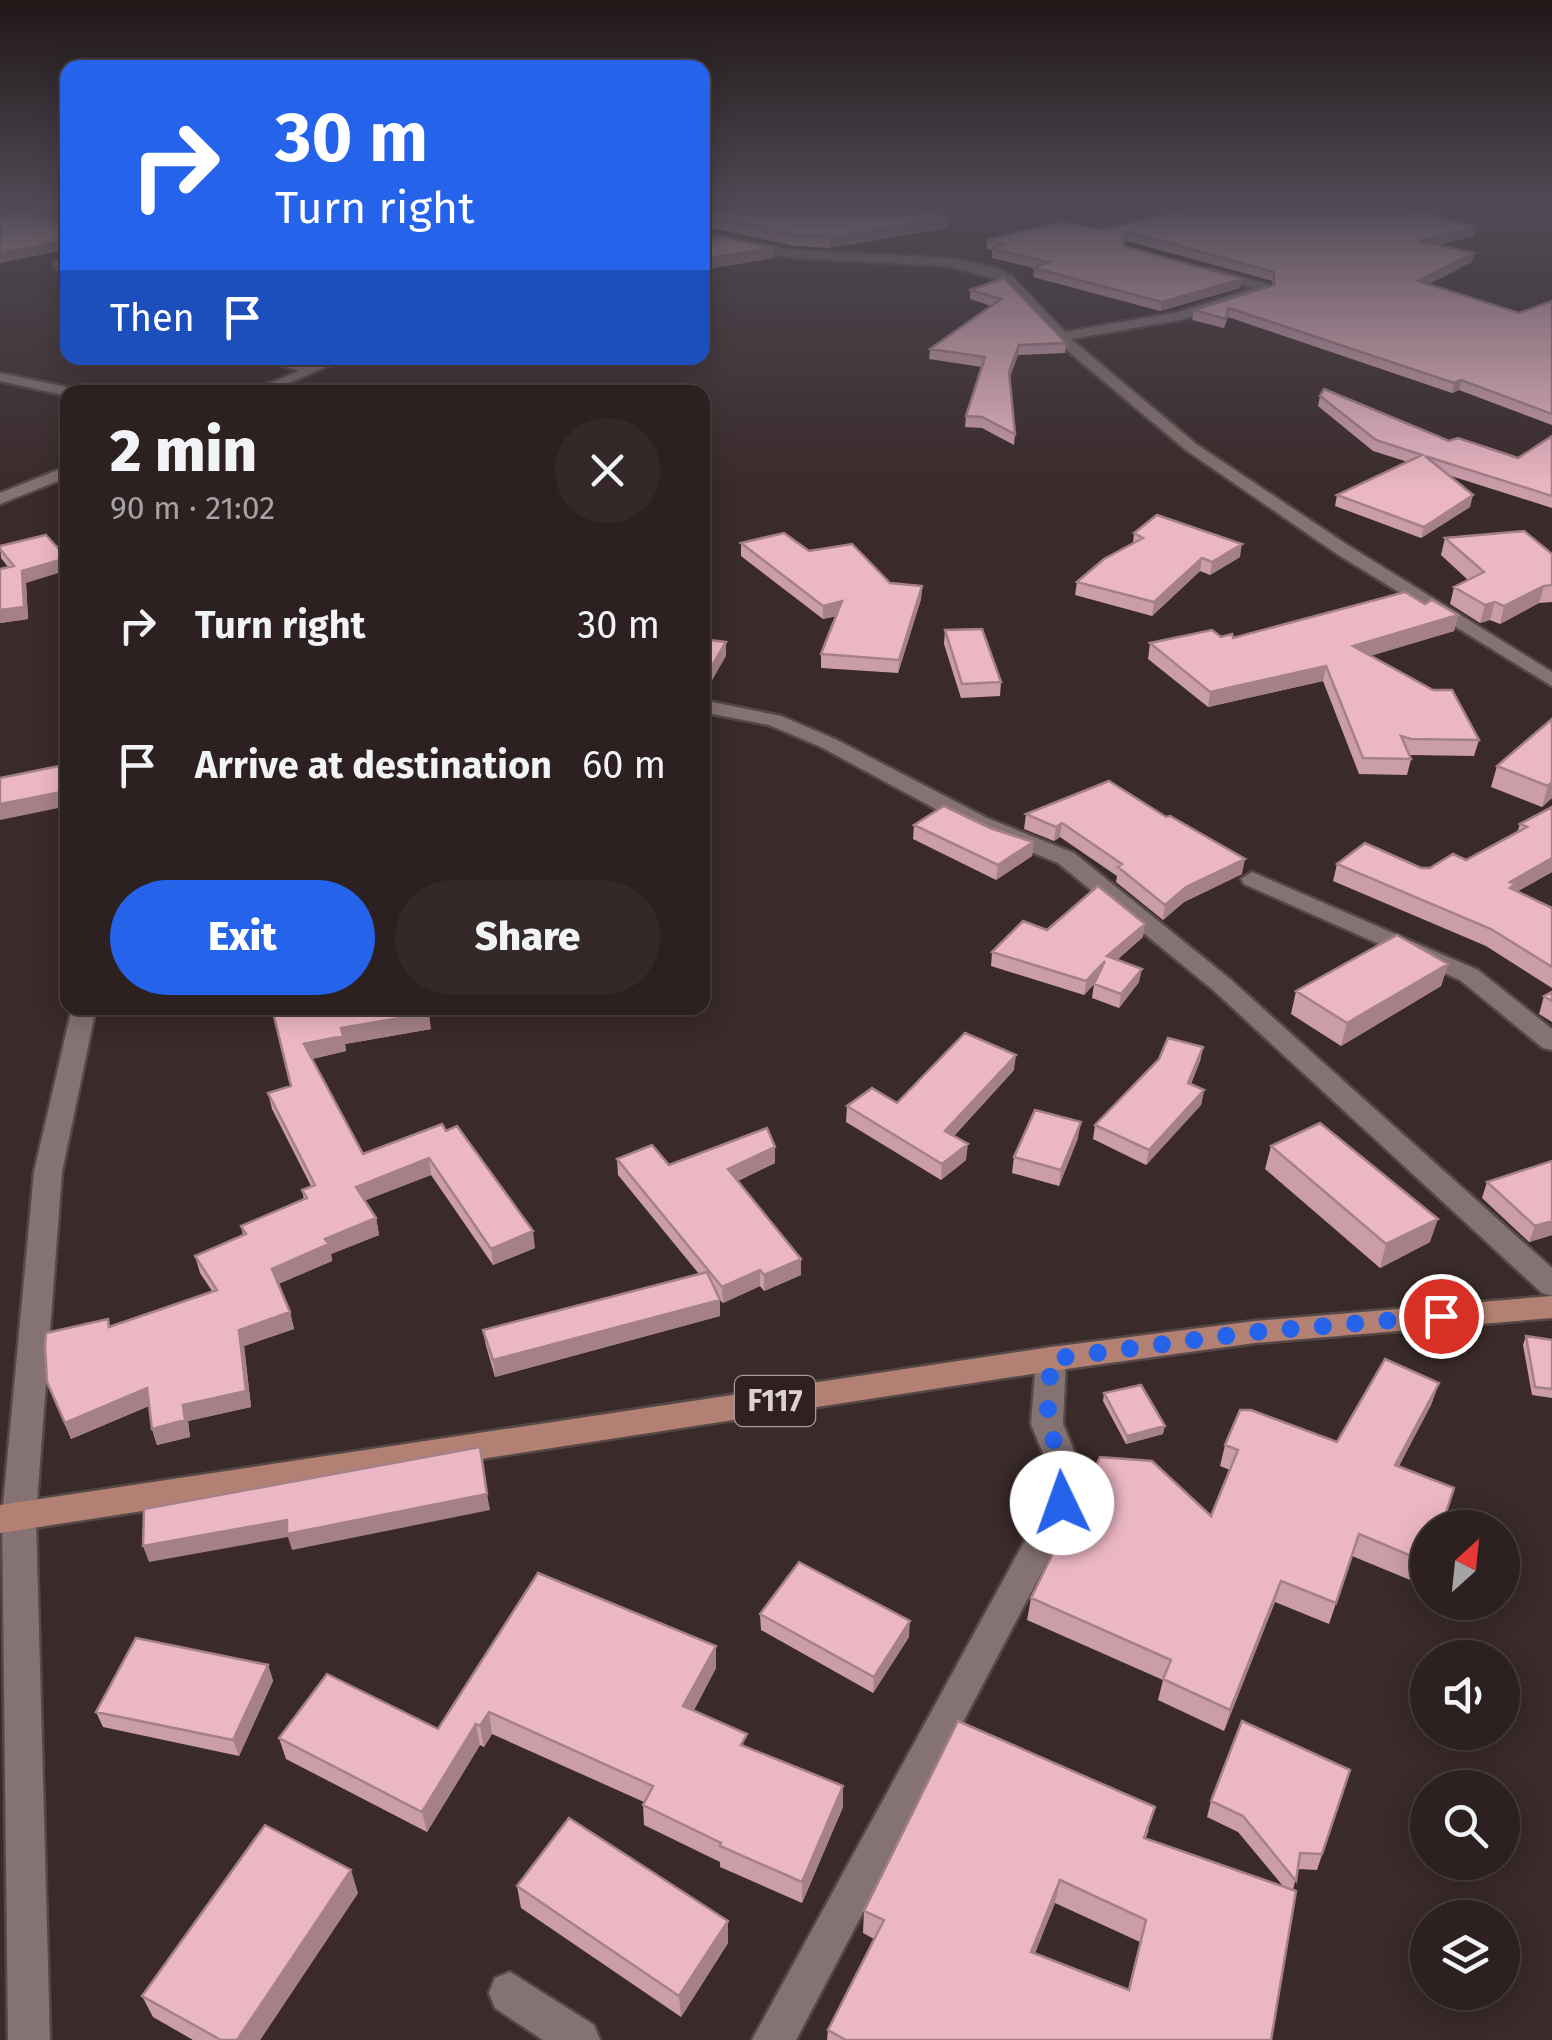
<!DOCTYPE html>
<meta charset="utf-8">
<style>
:root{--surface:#2c2020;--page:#342829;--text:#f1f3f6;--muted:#a6a3a5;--line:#483e3e;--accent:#2563eb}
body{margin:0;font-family:"Fira Sans",sans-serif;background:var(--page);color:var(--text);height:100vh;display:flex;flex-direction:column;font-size:38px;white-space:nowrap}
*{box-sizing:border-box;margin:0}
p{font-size:32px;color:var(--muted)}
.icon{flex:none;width:55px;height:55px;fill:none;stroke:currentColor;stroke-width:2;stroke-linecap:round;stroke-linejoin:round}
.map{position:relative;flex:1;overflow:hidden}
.sheet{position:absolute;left:60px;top:385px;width:650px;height:630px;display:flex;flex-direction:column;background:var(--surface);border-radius:20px;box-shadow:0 5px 25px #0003,0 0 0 2px var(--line)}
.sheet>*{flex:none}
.guide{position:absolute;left:60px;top:60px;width:650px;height:305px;border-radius:20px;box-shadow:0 5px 25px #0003,0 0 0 2px var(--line);background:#2563eb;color:#fff;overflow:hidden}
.needle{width:65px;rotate:27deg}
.tools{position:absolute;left:1410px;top:1510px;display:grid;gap:20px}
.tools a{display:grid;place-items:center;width:110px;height:110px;border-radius:50%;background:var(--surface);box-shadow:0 5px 25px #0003,0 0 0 2px var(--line);font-size:50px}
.pin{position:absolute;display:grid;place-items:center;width:85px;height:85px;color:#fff;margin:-42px;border:5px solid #fff;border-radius:50%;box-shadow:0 2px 10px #0007}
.me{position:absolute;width:110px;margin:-55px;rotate:357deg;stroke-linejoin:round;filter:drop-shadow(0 0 8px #0008)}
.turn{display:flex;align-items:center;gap:35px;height:210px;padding:0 50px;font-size:45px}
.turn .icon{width:130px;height:130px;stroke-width:2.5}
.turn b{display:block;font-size:70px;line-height:85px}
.then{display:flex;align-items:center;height:95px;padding:0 50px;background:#0003;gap:20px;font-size:38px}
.round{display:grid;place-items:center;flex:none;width:105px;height:105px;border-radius:52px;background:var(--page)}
.head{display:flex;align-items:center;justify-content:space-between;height:170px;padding:0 50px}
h1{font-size:60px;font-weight:800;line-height:75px}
.cta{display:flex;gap:20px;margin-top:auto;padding:20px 50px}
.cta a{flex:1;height:115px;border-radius:60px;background:var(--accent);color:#fff;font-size:40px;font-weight:800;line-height:115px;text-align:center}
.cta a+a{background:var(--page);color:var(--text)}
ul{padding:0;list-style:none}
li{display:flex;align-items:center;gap:30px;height:140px;padding:0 50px}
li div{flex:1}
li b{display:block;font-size:38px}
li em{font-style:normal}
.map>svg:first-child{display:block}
</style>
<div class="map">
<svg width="1552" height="2040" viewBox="0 0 1552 2040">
<rect width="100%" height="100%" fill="#3a2a2a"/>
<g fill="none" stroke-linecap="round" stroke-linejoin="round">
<g stroke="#554847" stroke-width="5">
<path id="street" d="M702 232 794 250 948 258 996 268 1011 275 1065 332 1178 312 1253 288 1206 275V269L1210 268 1271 285V291L1180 320 1071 339 1196 444 1349 546 1552 672V686L1337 554 1186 450 1062 346 1003 281 948 266 794 258 702 239Z
M53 261H61L68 267V278L53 267Z
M257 358H278L316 370 309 374Z
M0 373 71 388 78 392 68 396 0 381Z
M702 700 781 716 835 739 987 818 1074 853 1230 979 1552 1268V1296L1542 1293 1212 989 1058 863 971 828 821 747 769 725 702 712Z
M1252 872 1478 970 1552 1029V1050L1543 1048 1460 980 1244 884 1241 879Z
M72 1008H96L62 1172 36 1516 50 2040H8L2 1516 34 1172Z
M1051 1347 1062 1351 1066 1359 1063 1424 1079 1463 1078 1503 796 2040H752L1046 1502 1047 1463 1031 1424 1036 1359 1040 1351Z
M510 1972 594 2025 600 2040H543L495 2008 489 1993 495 1978Z"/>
</g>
<g stroke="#554847" stroke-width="5">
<path id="secondary" d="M329 358H347L268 392H249Z
M68 466V477L0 504V493Z"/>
</g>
<g stroke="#554847" stroke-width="5">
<path id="primary" d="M1552 1296V1318L1255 1343 1051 1371 0 1533V1505L1051 1347 1255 1321Z"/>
</g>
<use href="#street" fill="#857272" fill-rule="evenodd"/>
<use href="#secondary" fill="#857272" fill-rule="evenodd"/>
<use href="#primary" fill="#b38173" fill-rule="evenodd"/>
</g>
<path fill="#cb9da9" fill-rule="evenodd" d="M0 206H14L9 208 68 222V263L58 251 0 263Z
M738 206H920L948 228 830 248 794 246 706 227V216L738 208Z
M1174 206H1402L1475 227 1473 236 1438 245 1472 262 1428 284 1519 313 1552 301V425L1459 390 1452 393 1228 317 1224 328 1192 320 1194 310 1272 286V281L1127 241 1124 245 1242 279 1240 288 1160 311 1033 277 1034 268 992 258V250L987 249V240L1105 230 1184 209Z
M1004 278 1066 343 1065 353 1018 355 1009 379 1015 434 1014 445 982 428 965 427 966 416 982 367 929 359 930 349 991 306 970 299V290Z
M1320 396 1449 441 1518 458 1552 436V508L1448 475 1470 507 1421 538 1335 506 1337 495 1408 462 1373 451 1318 406Z
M1134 533 1240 557 1210 575 1200 571 1152 616 1075 595 1077 582 1133 544Z
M1445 538 1552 554V602L1539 603 1500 624 1490 620 1480 623 1450 604 1454 587 1468 580 1441 555Z
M741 543 809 551 890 583 922 586 921 599 898 673 821 668V654L837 616 823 619 741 556Z
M0 546 26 583 28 619 0 623 8 567 1 558Z
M1425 604 1458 615 1454 631 1370 656 1479 740 1474 756 1410 755 1411 759 1407 775 1359 774 1323 681 1208 707 1148 659 1150 643 1221 637 1233 638Z
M945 630 1001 682 1000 696 961 698 944 644Z
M1552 719V798L1542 807 1491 787 1497 766Z
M1109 781 1242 874 1184 902 1163 920 1116 882 1117 876 1060 837 1054 841 1024 829 1026 814Z
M1552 807V872L1518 891 1552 908V988L1486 946 1333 881 1337 864 1430 868 1466 860 1517 833 1520 824Z
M914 825 990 828 1033 842 1032 856 996 880 913 839Z
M1047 930 1143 937 1117 960 1139 982 1119 1008 1092 998 1094 984 1084 995 991 966 992 952Z
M1448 964 1441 986 1341 1046 1291 1014 1296 991Z
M1552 992V1022L1539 1014 1544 996Z
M272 1008 431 1029 345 1044 346 1051 312 1059 363 1154 442 1124 535 1248 493 1265 431 1175 365 1200 376 1218 379 1235 331 1254 332 1261 278 1284 290 1312 294 1329 244 1346 251 1407 188 1421 190 1437 157 1445 152 1429 149 1406 71 1439 47 1382 108 1319 110 1326 212 1291 200 1273 195 1256 243 1235 241 1226 304 1200 302 1190 311 1186 272 1109 268 1093 291 1086Z
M1203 1047 1200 1061 1191 1084 1204 1090 1201 1105 1146 1165 1093 1139 1095 1125Z
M1014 1070 954 1136 966 1160 941 1180 846 1122 847 1106 897 1103Z
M1078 1138 1059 1186 1012 1173 1014 1157Z
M1271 1146 1430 1242 1380 1268 1265 1169Z
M617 1159 669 1165 775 1163 738 1181 801 1275 764 1291 760 1286 723 1303 719 1299 720 1316 495 1377 486 1346 483 1330 699 1274 618 1175Z
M1487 1182 1552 1235 1529 1242 1482 1198Z
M1526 1336 1552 1340V1398L1532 1395 1523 1345Z
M1439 1383 1431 1405 1399 1466 1428 1528V1565L1420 1584 1352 1556 1329 1624 1275 1602 1224 1731 1158 1700 1163 1680 1027 1620 1031 1598 1211 1516 1230 1470 1220 1466 1225 1445 1337 1442Z
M1104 1393 1163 1434 1126 1444 1103 1401Z
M538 1573 716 1646V1668L694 1710 747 1747 843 1807 802 1903 720 1867V1862L644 1825 643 1805 644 1802 492 1734 484 1747 480 1745 427 1832 286 1759 279 1738 438 1729Z
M760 1614 909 1637 873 1693 761 1630Z
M268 1665 273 1681 239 1756 103 1727 96 1712Z
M1350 1770 1317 1870 1298 1869 1293 1890 1271 2040H827L828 2030 874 1939 863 1933 864 1911 1149 1829 1146 1838 1283 1886 1238 1832 1207 1817 1211 1801ZM1055 1903 1140 1942 1128 1990 1035 1953Z
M517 1886 728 1921V1943L681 2017 521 1908Z
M358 1893 260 2040H193L153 2017 142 1996Z"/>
<path fill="#a58089" d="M949 218 948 228 830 248 831 237Z
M1475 227 1473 236 1417 250 1419 241Z
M56 242 58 251 0 263V254Z
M774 248V258L702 270V259Z
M1474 253 1472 262 1416 291 1418 281Z
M1242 279 1240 288 1160 311 1162 302Z
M1019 345 1018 355 1008 383 1009 372Z
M1461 380 1459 390 1452 393 1454 383Z
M1473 495 1470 507 1421 538 1424 527Z
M1242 544 1240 557 1210 575 1212 562Z
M67 558 68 570 26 583 28 619 0 623V610L22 571Z
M1202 558 1200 571 1152 616 1154 602Z
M922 586 921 599 898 673 899 660Z
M1544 586 1539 603 1500 624 1504 606Z
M842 601V614L823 619V606Z
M1495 602 1490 620 1480 623 1485 605Z
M1458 615 1454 631 1349 662 1353 646Z
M726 642V656L702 698V683Z
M1326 666 1323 681 1208 707 1210 692Z
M1552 782V798L1542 807 1548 786Z
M66 791 68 806 0 820V804Z
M1062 823 1060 837 1054 841 1056 827Z
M1033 842 1032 856 996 880 998 865Z
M1552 858V872L1512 894 1510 882Z
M1245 859 1242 874 1184 902 1163 920 1165 905 1186 887Z
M1145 924 1143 937 1105 970 1107 956Z
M1105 961 1103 975 1084 995 1086 981Z
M1448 964 1441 986 1341 1046 1347 1023Z
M1142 969 1139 982 1119 1008 1121 994Z
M429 1013 431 1029 345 1044 346 1051 307 1060 304 1044 341 1028Z
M1203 1047 1200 1061 1185 1098 1188 1083Z
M1016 1055 1014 1070 944 1147 945 1131Z
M1204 1090 1201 1105 1146 1165 1149 1150Z
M1081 1122 1078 1138 1059 1186 1061 1170Z
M968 1144 966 1160 941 1180 942 1164Z
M775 1147V1163L729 1185 728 1169Z
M429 1158 431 1175 359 1203 356 1187Z
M376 1218 379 1235 331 1254 332 1261 276 1285 272 1269 325 1239Z
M1438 1219 1430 1242 1380 1268 1386 1244Z
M1552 1221V1235L1529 1242 1535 1226Z
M533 1231 535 1248 493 1265 491 1249Z
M801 1259V1275L764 1291V1275Z
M760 1270V1286L723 1303 722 1287Z
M720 1300V1316L495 1377 493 1360Z
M290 1312 294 1329 244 1346 251 1407 188 1421 190 1437 157 1445 152 1429 183 1405 239 1330Z
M1439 1383 1431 1405 1388 1486 1395 1465Z
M147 1388 153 1404 71 1439 65 1423Z
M1165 1426 1163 1434 1126 1444 1127 1436Z
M487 1494 490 1510 292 1550 288 1537 149 1562 143 1546 287 1520Z
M1281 1581 1275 1602 1224 1731 1230 1710Z
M910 1621 909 1637 873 1693 874 1677Z
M716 1646V1668L685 1727 683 1706Z
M268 1665 273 1681 239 1756 233 1740Z
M489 1712 492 1734 484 1747 480 1726Z
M476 1724 480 1745 427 1832 422 1812Z
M843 1786V1807L802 1903V1882Z
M351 1870 358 1893 260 2040H237Z
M1060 1880 1055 1903 1027 1973 1031 1952Z
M728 1921V1943L681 2017 679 1996Z"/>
<path fill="#ecb7c4" stroke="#a58089" stroke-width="2.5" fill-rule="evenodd" d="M0 206 68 222V256L56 242 0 254Z
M746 206H920L949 218 831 237 795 235 706 216Z
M1195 206H1402L1475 227 1419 241 1474 253 1418 281 1519 313 1552 301V414L1461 380 1454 383 1229 308 1225 319 1194 310 1274 285V272L1128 232 1122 240 1124 246 1242 279 1162 302 1034 268 1049 262 992 249 1004 244 987 240 1060 222 1105 230Z
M721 237 774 248 702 259V243Z
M1004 278 1066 343 1019 345 1009 372 1015 434 982 417 966 416 985 357 930 349 1001 299 970 290Z
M1324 389 1449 441 1458 438 1518 458 1552 436V496L1425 456 1473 495 1424 527 1337 495 1422 455 1376 440 1320 396Z
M1157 515 1242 544 1212 562 1202 558 1154 602 1077 582 1104 559 1143 538 1134 533Z
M1524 531 1552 554V585L1544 586 1504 606 1495 602 1485 605 1454 587 1484 572 1445 538Z
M784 533 809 551 852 544 890 583 922 586 899 660 821 654 842 601 823 606 741 543Z
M46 535 67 558 22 571 24 607 0 610V569L14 566 0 549V546Z
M1405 592 1425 604 1432 600 1458 615 1353 646 1433 690H1452L1479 740 1411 739 1401 736 1411 759 1363 758 1326 666 1210 692 1150 643 1212 630 1221 637 1232 634 1233 638Z
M982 629 1001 682 962 684 945 630Z
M702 639 726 642 702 683Z
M1552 719V782L1548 786 1497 766Z
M64 765 67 778 68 771V812H64L66 791 0 804V778Z
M1109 781 1166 817 1170 816 1245 859 1186 887 1165 905 1118 867 1122 864 1062 823 1056 827 1026 814Z
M944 806 990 828 1033 842 998 865 914 825Z
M1552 807V858L1510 882 1515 884 1510 888 1552 908V967L1491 929 1337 864 1365 843 1421 868H1430L1453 854 1466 860 1527 827 1520 824Z
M1098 886 1145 924 1107 956 1142 969 1121 994 1094 984 1105 961 1086 981 992 952 1023 921 1047 930Z
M1397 935 1448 964 1347 1023 1296 991Z
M1552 992V1001L1544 996Z
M272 1008H428L429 1013 341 1028 343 1036 304 1044 363 1154 442 1124 446 1131 457 1126 533 1231 491 1249 429 1158 356 1187 376 1218 325 1239 329 1244 272 1269 290 1312 239 1330 246 1391 183 1405 185 1420 152 1429 147 1388 65 1423 47 1382 45 1346 46 1333 108 1319 109 1327 217 1290 195 1256 246 1234 241 1226 307 1198 302 1190 315 1185 268 1093 291 1086Z
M965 1033 1016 1055 945 1131 968 1144 942 1164 847 1106 872 1088 897 1103Z
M1168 1038 1203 1047 1188 1083 1204 1090 1149 1150 1095 1125 1159 1059Z
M1035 1110 1081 1122 1061 1170 1014 1157Z
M1320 1123 1438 1219 1386 1244 1271 1146Z
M767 1128 775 1147 728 1169 801 1259 764 1275 760 1270 722 1287 617 1159 652 1145 669 1165Z
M1552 1161V1221L1535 1226 1487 1182Z
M707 1272 720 1300 493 1360 483 1330Z
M1526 1336 1552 1340V1389L1535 1387Z
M1385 1359 1439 1383 1395 1465 1454 1488 1441 1528H1428V1563L1359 1534 1336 1603 1281 1581 1230 1710 1163 1679 1171 1660 1031 1598 1100 1457 1152 1461 1211 1516 1238 1450 1225 1445 1240 1410H1251L1337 1442Z
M1141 1385 1165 1426 1127 1436 1104 1393Z
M480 1447 487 1494 287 1534V1520L143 1546 144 1509Z
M799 1562 910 1621 874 1677 760 1614Z
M538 1573 716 1646 683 1706 747 1734 741 1745 843 1786 802 1882 720 1846 721 1843 643 1805 653 1786 489 1712 480 1726 476 1724 422 1812 279 1738 327 1674 438 1729Z
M136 1638 268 1665 233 1740 96 1712Z
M958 1721 1155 1807 1144 1838 1296 1891 1271 2040H846L828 2030 884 1920 864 1911ZM1060 1880 1146 1920 1129 1990 1031 1952Z
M1242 1721 1350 1770 1322 1854 1300 1853 1296 1881 1243 1816 1211 1801Z
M569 1818 728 1921 679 1996 517 1886Z
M265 1825 351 1870 237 2040H221L142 1996Z"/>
<linearGradient id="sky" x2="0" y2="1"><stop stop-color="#201717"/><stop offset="0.42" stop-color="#4f4a55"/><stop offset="1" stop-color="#4f4a55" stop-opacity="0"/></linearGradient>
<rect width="1552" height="492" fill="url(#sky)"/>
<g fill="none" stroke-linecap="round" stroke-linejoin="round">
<path stroke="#2563eb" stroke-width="18" stroke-dasharray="0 32.4" d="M1062 1503 1063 1463 1047 1424 1051 1359 1255 1332 1441 1316"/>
</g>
<g text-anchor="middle" stroke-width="10" stroke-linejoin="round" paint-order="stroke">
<rect fill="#302120" stroke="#a89c9b" stroke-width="2.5" x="735" y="1376" width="80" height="50" rx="8"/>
<g font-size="30" font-weight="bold" fill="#dbd1d0">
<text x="775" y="1411">F117</text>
</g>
</g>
</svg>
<div class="tools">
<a><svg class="needle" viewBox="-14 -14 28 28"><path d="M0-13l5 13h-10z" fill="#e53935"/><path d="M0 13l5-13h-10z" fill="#a6a3a5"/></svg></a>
<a><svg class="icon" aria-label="sound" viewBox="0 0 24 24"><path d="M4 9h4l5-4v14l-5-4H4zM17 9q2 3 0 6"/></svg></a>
<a><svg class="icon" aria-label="search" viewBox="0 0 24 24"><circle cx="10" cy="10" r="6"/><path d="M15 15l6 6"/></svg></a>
<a><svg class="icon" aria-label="layers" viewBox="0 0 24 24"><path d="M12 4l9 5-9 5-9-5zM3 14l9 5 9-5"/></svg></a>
</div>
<div class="pin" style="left:1441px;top:1316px;background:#d93025"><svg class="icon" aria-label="arrive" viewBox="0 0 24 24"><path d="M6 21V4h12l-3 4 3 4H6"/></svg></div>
<svg class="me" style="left:1062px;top:1503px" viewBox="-20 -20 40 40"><circle r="19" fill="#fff"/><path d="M0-13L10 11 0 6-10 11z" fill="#2563eb"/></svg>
<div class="guide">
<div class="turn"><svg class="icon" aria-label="right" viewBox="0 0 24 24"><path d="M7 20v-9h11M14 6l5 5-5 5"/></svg><div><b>30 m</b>Turn right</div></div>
<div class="then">Then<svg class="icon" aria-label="arrive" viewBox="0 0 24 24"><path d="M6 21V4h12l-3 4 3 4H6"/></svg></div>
</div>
<section class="sheet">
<div class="head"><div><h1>2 min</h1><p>90 m · 21:02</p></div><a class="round"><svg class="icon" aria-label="close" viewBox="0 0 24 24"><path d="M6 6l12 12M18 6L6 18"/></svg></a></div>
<ul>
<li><svg class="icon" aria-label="right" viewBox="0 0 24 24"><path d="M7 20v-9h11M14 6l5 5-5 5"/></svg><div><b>Turn right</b></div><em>30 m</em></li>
<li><svg class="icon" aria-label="arrive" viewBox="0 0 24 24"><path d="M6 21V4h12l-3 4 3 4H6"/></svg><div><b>Arrive at destination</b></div><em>60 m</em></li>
</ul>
<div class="cta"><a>Exit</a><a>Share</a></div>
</section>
</div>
